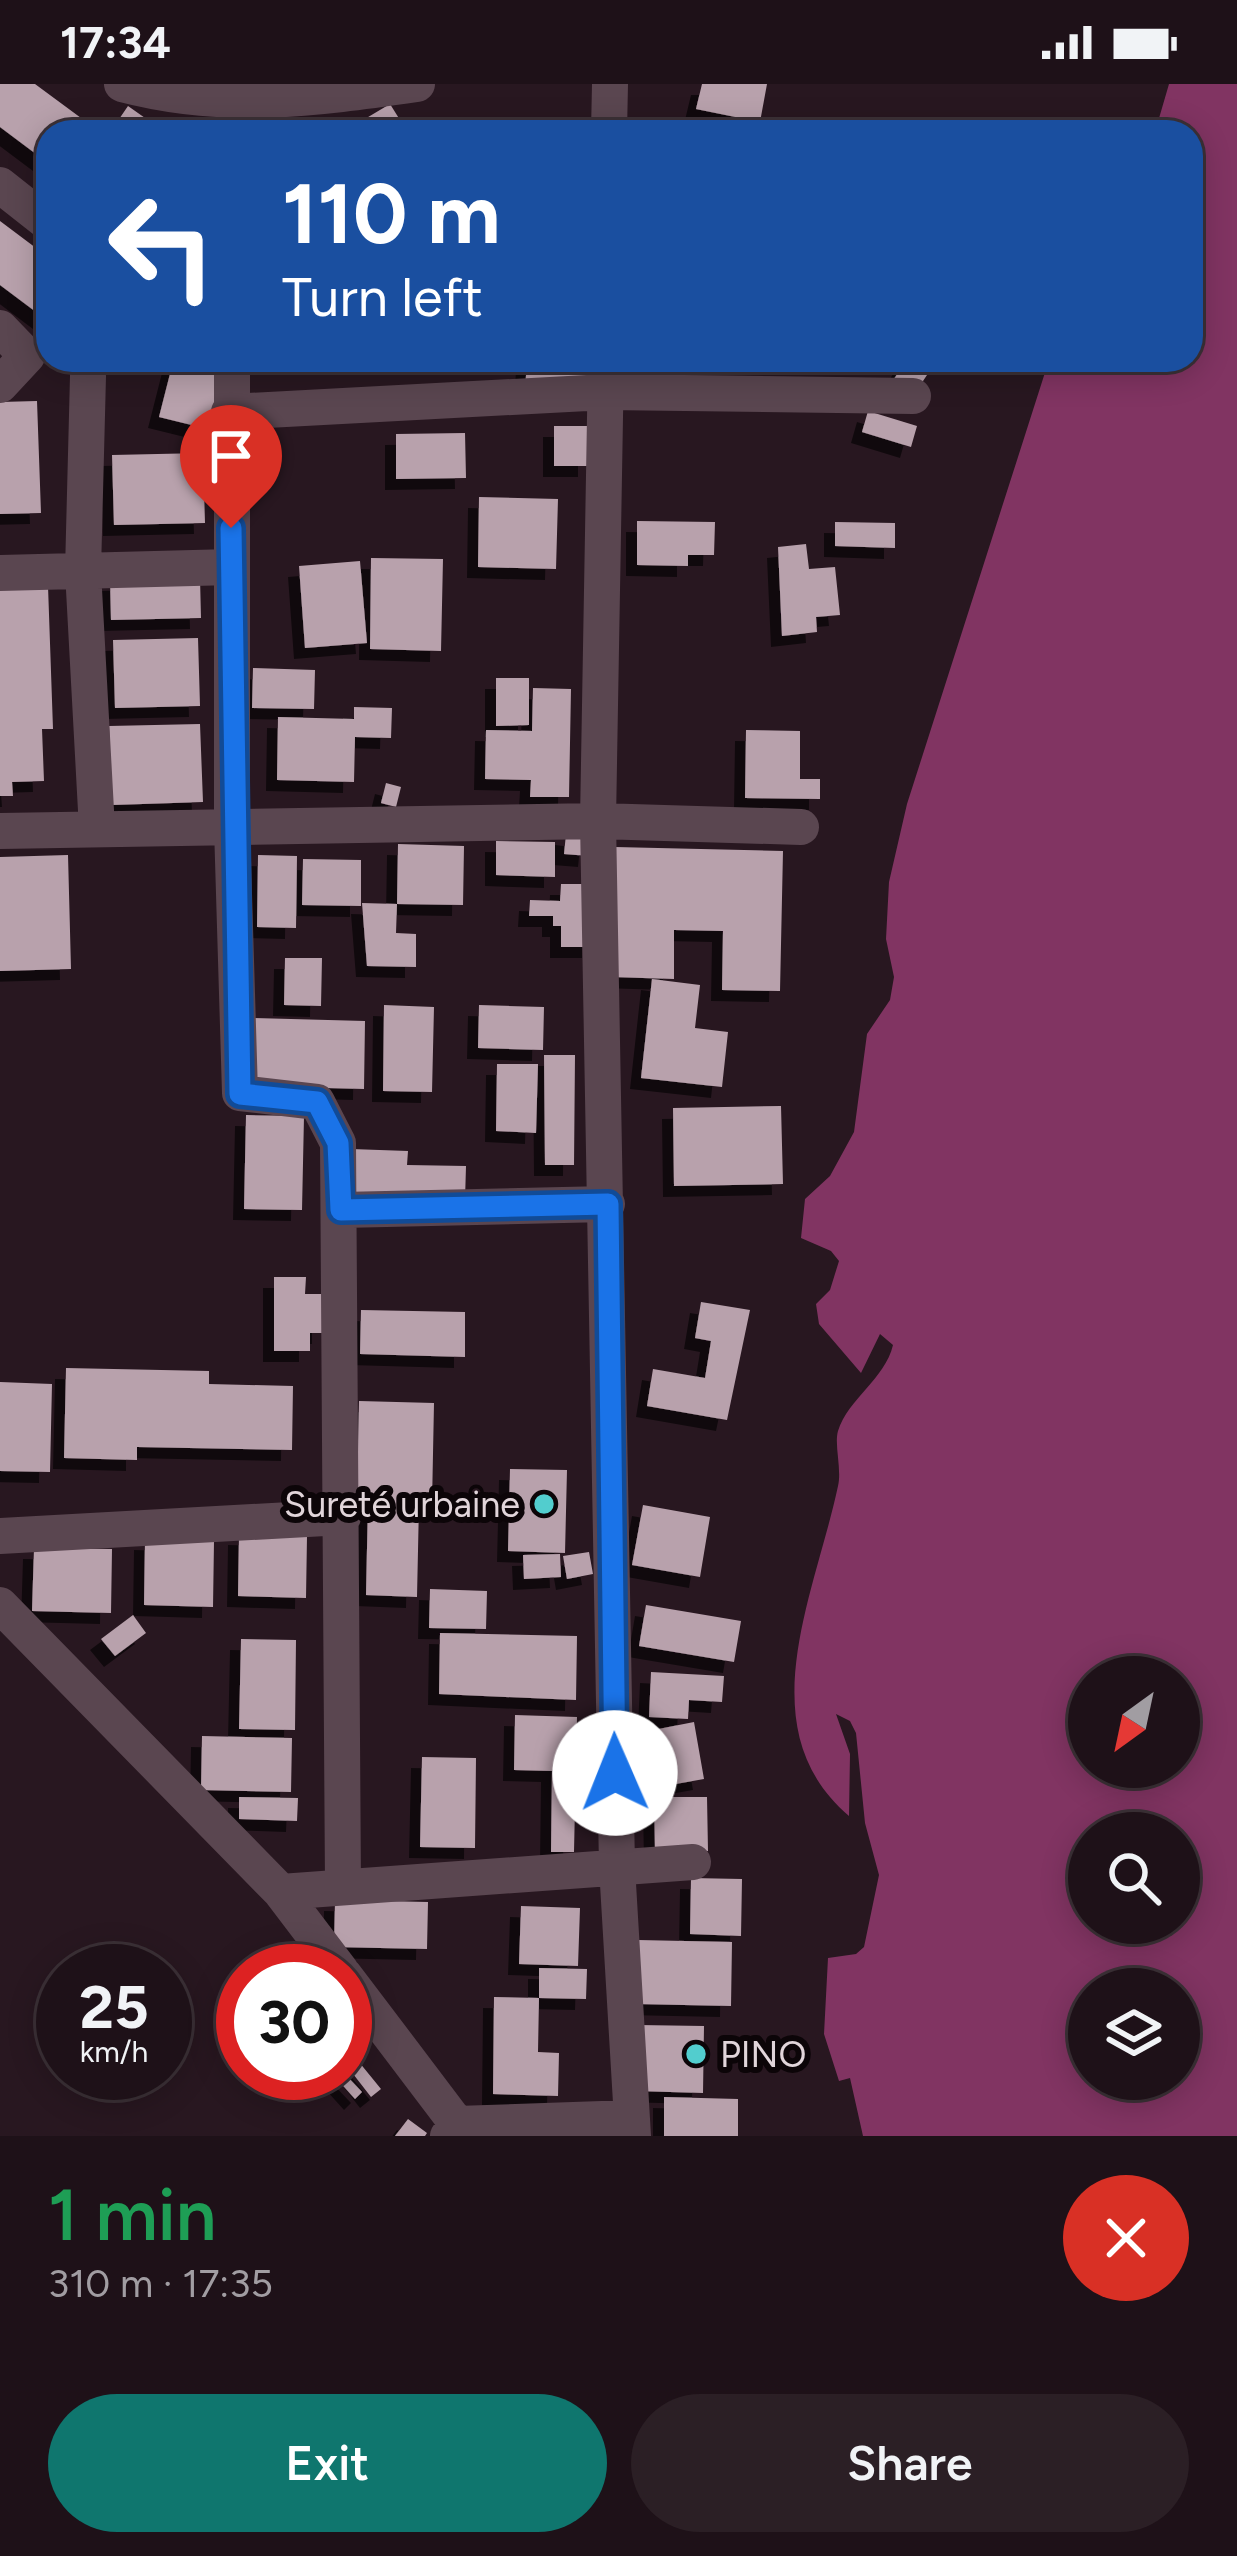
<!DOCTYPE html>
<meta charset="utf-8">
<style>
:root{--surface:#1e1118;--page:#2b1f25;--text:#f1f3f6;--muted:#a19da2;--line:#3c3137;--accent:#0f766e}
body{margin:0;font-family:Figtree,sans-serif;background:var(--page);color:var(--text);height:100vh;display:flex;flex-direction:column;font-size:45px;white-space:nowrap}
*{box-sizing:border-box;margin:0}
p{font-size:39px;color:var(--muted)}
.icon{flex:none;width:66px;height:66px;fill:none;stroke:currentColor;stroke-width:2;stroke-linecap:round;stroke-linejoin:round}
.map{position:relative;height:2052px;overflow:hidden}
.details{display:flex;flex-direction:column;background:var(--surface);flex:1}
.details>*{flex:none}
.top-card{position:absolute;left:36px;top:36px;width:1167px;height:252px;border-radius:36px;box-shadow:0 6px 30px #0003,0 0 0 3px var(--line);background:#1a4fa0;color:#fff;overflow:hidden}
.needle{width:78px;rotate:213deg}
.controls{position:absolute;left:1068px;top:1572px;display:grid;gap:24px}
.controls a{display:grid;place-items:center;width:132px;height:132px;border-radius:50%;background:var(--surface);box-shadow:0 6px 30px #0003,0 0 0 3px var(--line);font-size:60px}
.speed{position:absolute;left:36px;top:1860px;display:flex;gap:24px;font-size:60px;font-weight:700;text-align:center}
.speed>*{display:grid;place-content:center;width:156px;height:156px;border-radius:50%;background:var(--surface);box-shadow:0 6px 30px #0003,0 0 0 3px var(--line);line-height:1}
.speed small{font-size:30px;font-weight:400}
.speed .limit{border:18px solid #d22;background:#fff;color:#111}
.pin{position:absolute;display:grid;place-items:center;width:102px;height:102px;color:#fff;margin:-123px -51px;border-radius:50% 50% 50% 0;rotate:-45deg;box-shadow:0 0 12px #0007}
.pin .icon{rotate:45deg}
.me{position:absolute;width:132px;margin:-66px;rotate:359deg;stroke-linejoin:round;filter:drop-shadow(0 0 9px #0008)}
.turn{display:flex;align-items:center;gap:42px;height:252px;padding:0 48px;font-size:54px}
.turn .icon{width:156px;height:156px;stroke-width:2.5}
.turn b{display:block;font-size:84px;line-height:102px}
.round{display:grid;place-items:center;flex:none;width:126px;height:126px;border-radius:63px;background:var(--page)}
.headline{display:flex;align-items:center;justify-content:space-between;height:204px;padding:0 48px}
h1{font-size:72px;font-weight:600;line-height:90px;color:#1e9e55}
.action{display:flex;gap:24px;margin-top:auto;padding:24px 48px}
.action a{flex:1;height:138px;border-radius:72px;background:var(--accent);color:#fff;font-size:48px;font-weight:600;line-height:138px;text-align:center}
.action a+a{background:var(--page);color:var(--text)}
.status{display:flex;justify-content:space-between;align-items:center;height:84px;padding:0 60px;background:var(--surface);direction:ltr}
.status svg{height:33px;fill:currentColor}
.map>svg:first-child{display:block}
</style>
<div class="status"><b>17:34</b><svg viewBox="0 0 49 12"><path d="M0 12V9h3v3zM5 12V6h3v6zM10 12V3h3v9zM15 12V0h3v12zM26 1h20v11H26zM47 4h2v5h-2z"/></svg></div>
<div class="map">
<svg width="1237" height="2052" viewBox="0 0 1237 2052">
<defs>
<filter id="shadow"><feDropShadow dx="-11" dy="11" stdDeviation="0" flood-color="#0009"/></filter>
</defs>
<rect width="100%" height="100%" fill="#281720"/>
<path fill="#813462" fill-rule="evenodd" d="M1169 0H1237V2052H863L850 1994 839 1997 824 1950 828 1874 856 1870 864 1863 879 1791 865 1739 856 1649 850 1637 836 1630 850 1670 849 1732C747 1645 815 1511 838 1402 842 1385 834 1361 838 1347 848 1315 885 1295 893 1261L880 1250 861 1289 819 1240 816 1220 830 1206 839 1177 831 1167 801 1154 805 1115 830 1092 854 1048 867 950 890 916 894 893 886 855 889 798 907 720 1049 276H1191V48H1155ZM1089 1593H1179V1683H1089ZM1089 1749H1179V1839H1089ZM1089 1905H1179V1995H1089Z"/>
<path fill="#b8a1ac" filter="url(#shadow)" d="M0 0H35L100 48H48V79L0 43Z
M702 0H767L760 38 696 25Z
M390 20 405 44 343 48Z
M128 22 165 48H126L115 41Z
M0 137 48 173V237L0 201Z
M527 276H591L589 312 525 307Z
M906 276H937L915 309 894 295Z
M173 278 237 294 224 349 159 333Z
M37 317 41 429 0 430V318Z
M868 327 917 342 911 363 862 348Z
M554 342H589V382H554Z
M465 349 466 394 396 395V350Z
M203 369 205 439 114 441 112 371Z
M479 413 558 415 556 485 478 483Z
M637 437 715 438 714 471H688V482L637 481Z
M835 438 895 439V464L835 462Z
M806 460 809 485 835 483 840 531 816 533 817 548 782 552 778 463Z
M371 474 443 475 441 567 370 565Z
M360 477 367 559 305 564 299 482Z
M200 494 201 534 111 536 110 496Z
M48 502 53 645H42L44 697 12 698 13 712H0V504Z
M198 554 200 622 115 624 113 556Z
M253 584 315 586 314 625 252 624Z
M496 594H529V641L496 642Z
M533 604 571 605 569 713H530L531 696 485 695 486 646 532 647Z
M354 623 392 624 391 654 355 653 354 698 277 696 278 633 354 635Z
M200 640 203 718 112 721 109 642Z
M746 646 800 647V695H820V715L745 714Z
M386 699 401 703 396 723 381 719Z
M566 750 591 753 589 772 564 770Z
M496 757 555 758V793L496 791Z
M398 760 464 762 463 821 397 820Z
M615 763 783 767 780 907 722 906 723 847 674 846V895L613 893Z
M68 771 71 885 0 887V773Z
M258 771 297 772 296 844 257 843Z
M303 775 361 776V822L302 821Z
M561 800H594L593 863H561V842H553V832H529L530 816 560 817Z
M362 819 397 820 396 849 416 850V883L367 882Z
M285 874H322L321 922 284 921Z
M652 895 700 901 695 944 728 948 722 1003 641 994Z
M384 921 434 923 432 1008 383 1007Z
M479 921 544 923 543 966 478 964Z
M251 934 365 937 364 1005 250 1002Z
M544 971H575L574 1081H545Z
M497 980H538L536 1049 496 1047Z
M781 1022 783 1100 674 1102 673 1024Z
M246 1031 304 1032 302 1126 244 1125Z
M351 1065 408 1067 407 1081 466 1082 465 1116 351 1114Z
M274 1193H306L305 1210H323V1249H310V1267H274Z
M701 1218 750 1226 727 1336 647 1322 653 1285 705 1294 711 1257 695 1254Z
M361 1226 465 1228V1273L360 1270Z
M66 1284 209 1287V1300L293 1302 292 1366 137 1363V1376L64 1374Z
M0 1298 52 1300 50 1388 0 1387Z
M359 1317 434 1319 432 1420H419L417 1513 366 1511 368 1419 357 1418Z
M510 1385 567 1386 565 1469 508 1467Z
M643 1421 710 1433 700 1493 632 1481Z
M239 1450 307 1452 306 1514 238 1512Z
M145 1455 214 1457 213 1523 144 1521Z
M34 1464 112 1465 111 1529 32 1527Z
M589 1468 593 1490 567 1495 563 1472Z
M560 1470 561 1493 524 1495 523 1471Z
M430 1505 487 1507 486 1545 429 1544Z
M646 1521 741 1537 734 1578 639 1562Z
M133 1531 146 1549 115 1572 101 1555Z
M440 1549 577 1552 576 1616 439 1610Z
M241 1555 296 1556 295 1646 239 1645Z
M651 1588 724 1592 722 1618 689 1616 688 1635 649 1633Z
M515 1631 577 1633 574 1768H551L552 1687 514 1686Z
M694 1638 704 1695 653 1704 648 1672 627 1675 623 1652Z
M202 1652 292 1654 291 1708 201 1706Z
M422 1673 476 1674 475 1764 420 1763Z
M239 1713 298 1714 297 1737 239 1735Z
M654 1713H707L708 1767H655Z
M691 1794 742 1795 741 1852 690 1850Z
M335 1816 428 1818 427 1865 334 1863Z
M521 1822 580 1824 578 1882 519 1880Z
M638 1856 732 1858 731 1922 637 1920Z
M539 1884 587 1885 586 1915 539 1914Z
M494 1913 539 1914 538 1968 559 1969 558 2012 493 2010Z
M638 1941 704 1942 703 2009 637 2007Z
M359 1978 381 2005 371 2013 350 1986Z
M344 1989 362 2008 355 2015 337 1995Z
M664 2013 738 2015V2052H664Z
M408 2035 427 2049 425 2052H395Z"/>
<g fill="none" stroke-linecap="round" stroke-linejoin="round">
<path stroke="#5a4650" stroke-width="36" d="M122 0C225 27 313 15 417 0
M609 48 610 0
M0 101 48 139
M0 244 27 272 0 301
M232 276V743L240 1009 317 1018 338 1059 343 1803
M606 276 598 737 617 1783 633 2052
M88 292 83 487 97 745
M229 328 606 308 913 312
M0 489 232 483
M0 747 598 737 801 743
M341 1126 607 1120
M0 1452 343 1433
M0 1521 281 1808 341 1887
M281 1808 693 1778
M345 1892 457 2040
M448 2052 457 2040 631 2034"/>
</g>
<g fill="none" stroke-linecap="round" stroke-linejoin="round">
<g stroke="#114b97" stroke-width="30">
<path id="route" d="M231 444 240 1010 317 1018 338 1059 341 1126 608 1120 615 1689"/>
</g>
<use href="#route" stroke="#1a73e8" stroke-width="21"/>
</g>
<g fill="#52cdce" stroke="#0c0508" stroke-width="4.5">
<circle cx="544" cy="1420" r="12"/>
<circle cx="696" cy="1970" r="12"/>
</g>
<g text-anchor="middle" stroke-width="12" stroke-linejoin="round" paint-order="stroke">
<g font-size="36" fill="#e1d5da" stroke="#0c0508" text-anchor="end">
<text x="520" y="1433">Sureté urbaine</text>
<text x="720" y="1983" text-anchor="start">PINO</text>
</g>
</g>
</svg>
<div class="controls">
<a><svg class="needle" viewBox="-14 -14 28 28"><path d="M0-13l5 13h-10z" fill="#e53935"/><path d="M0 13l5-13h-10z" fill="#a19da2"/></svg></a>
<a><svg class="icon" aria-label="search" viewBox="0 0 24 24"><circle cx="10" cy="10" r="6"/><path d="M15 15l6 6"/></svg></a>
<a><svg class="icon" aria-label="layers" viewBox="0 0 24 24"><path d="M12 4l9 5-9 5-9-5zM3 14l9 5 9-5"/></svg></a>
</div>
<div class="speed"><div>25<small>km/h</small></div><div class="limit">30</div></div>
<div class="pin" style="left:231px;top:444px;background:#d93025"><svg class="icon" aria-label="arrive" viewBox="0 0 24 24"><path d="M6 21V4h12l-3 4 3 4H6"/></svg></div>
<svg class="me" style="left:615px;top:1689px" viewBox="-20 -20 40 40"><circle r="19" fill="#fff"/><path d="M0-13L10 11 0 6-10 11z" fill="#1a73e8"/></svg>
<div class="top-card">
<div class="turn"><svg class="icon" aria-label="left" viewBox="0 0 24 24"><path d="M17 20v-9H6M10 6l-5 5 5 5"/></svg><div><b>110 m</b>Turn left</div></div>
</div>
</div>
<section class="details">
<div class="headline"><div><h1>1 min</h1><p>310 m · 17:35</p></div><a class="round" style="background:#d93025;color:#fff"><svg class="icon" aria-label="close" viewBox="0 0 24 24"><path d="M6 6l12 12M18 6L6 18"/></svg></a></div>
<div class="action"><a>Exit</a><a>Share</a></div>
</section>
